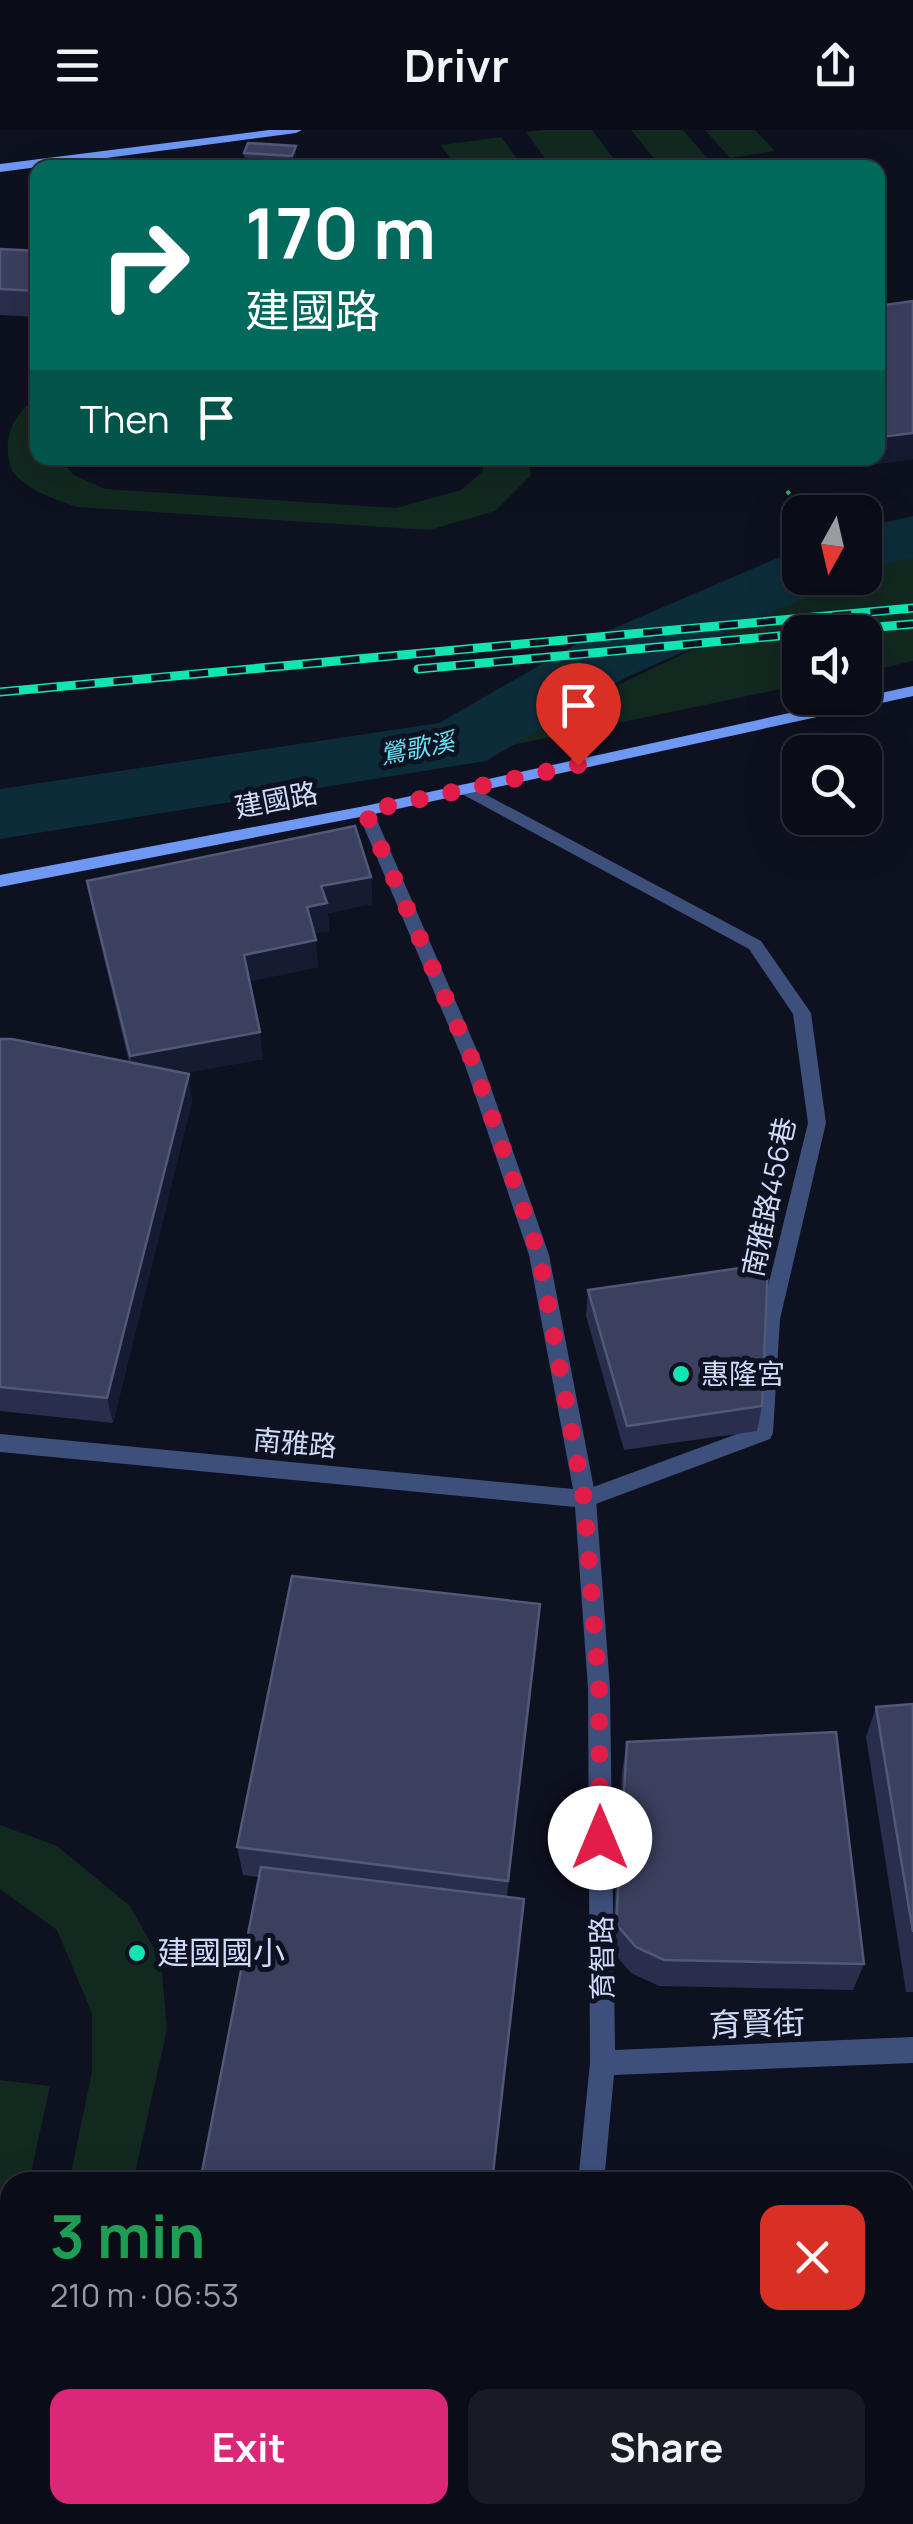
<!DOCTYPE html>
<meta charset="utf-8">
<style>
:root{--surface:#0a0d17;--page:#181b24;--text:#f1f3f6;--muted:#999ca1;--line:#2a2d36;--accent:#db2777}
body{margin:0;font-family:Manrope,"Noto Sans TC",sans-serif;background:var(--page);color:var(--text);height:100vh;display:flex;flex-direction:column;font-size:38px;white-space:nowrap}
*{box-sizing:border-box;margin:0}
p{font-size:32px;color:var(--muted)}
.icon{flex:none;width:55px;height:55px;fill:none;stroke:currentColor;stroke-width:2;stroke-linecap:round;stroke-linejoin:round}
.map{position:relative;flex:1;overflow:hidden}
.details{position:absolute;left:0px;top:2042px;width:915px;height:352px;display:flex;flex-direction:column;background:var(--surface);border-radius:30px 30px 0 0;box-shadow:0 10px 40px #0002,0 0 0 2px var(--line)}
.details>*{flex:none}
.hud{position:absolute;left:30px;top:30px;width:855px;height:305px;border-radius:20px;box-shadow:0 10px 40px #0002,0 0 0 2px var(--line);background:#00695c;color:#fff;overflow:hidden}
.needle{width:65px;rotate:188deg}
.fabs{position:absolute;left:782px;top:365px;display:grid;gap:20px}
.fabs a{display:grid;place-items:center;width:100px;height:100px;border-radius:20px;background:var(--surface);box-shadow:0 10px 40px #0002,0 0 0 2px var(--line);font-size:50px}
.pin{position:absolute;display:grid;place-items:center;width:85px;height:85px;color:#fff;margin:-102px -42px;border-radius:50% 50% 50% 0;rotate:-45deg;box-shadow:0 0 10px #0007}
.pin .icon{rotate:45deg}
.me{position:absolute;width:110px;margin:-55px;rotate:0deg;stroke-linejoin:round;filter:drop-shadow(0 0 8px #0008)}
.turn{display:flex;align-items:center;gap:35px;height:210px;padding:0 50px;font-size:45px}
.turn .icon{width:130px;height:130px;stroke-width:2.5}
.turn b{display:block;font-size:70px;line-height:85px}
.then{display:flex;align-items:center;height:95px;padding:0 50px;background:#0003;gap:20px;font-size:38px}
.round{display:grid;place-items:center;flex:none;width:105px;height:105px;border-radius:20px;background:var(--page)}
.headline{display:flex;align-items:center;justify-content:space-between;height:170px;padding:0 50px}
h1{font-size:60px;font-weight:700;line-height:75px;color:#1e9e55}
.primary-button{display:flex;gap:20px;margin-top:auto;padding:20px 50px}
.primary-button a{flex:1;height:115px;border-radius:20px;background:var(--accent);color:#fff;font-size:40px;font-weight:700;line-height:115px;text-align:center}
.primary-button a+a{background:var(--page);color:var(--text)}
header{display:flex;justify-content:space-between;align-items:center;height:130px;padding:0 50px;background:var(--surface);font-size:45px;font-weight:700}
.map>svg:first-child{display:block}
</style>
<header><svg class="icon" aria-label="menu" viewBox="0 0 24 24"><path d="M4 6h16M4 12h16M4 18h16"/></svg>Drivr<svg class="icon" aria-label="share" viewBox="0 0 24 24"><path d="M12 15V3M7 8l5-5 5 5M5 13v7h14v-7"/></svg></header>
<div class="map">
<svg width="913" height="2394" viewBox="0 0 913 2394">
<rect width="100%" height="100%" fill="#0e111f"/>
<path fill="#122920" d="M542 0H592L620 37H551L526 2Z
M631 0H683L709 30 661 37Z
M705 0H755L775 21 730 28Z
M501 7 523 37H456L441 15Z
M37 269 38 328H58L74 345 105 359 396 378 461 360 483 341 482 328H528L531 345 495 381 429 400 77 377C55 369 28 361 13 342 0 314 12 282 37 269Z
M913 418V531L865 542V502H800V555L475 623 843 448H865V437Z
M0 1695 57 1716 130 1776 161 1831 167 1899 133 2052H69L92 1942V1883L57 1800 0 1759Z
M0 1950 50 1956 29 2052H10V2142L0 2140Z"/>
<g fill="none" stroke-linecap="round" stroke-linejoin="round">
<path fill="#0d2c3a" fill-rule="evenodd" d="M913 386V428L865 439V397Z
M800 423V448H832L825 459 627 547 486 631 0 709V659L439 593 575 515 775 429Z"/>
<path stroke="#37a97b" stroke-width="4" stroke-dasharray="4 5" stroke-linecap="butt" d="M787 361 805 382"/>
<path stroke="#37a97b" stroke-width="5" stroke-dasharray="4 6" stroke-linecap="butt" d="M860 448 863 451"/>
<path fill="#3d4f7b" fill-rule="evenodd" d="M466 654 761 811 811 883 826 993 780 1189 773 1303 770 1309 585 1378 577 1375 574 1369 577 1363 753 1298 760 1189 808 993 793 884 749 819 460 663V655Z"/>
<path fill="#3d4f7b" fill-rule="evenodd" d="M365 676 373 681 482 932 549 1125 596 1369 610 1558 615 1920 913 1907V1933L614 1945 604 2052H578L590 1933 588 1558 575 1377 0 1322V1304L573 1359 529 1125 464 932 357 681Z
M543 2385H571L570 2394H542Z"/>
<path fill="#6e98f4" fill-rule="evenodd" d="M269 0H302L296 3 0 42V34Z
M913 556V566L365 686 0 757V745L365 676Z"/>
<g stroke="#11e6b3" stroke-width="9">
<path id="rail" d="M821 502 913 494
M418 539 800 504
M0 562 913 478"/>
</g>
<use href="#rail" stroke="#0e111f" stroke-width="6" stroke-dasharray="19" stroke-linecap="butt"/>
</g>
<path fill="#292e4c" d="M244 23 296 26 292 36 245 33Z
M0 119 38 121V187L0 185Z
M913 171V329L876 334 872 328H878V176Z
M371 747 372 774 328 783 329 801 314 803 318 837 250 851 263 929 184 943 192 971 113 1293 0 1281V909L129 932 92 779 87 751Z
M588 1160 762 1276 757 1301 624 1320 586 1186Z
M538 1505 507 1767 524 1769 493 2052H200L259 1747 243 1745 237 1717Z
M913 1574V1862H906L866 1607 876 1577Z
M627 1612 864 1834 853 1860 659 1856 631 1843 612 1821 622 1641Z"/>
<path fill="#161b32" d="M296 16V26L292 36V26Z
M913 303V329L876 334 881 307Z
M371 747 372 774 328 783 329 801 309 804 307 777 321 756Z
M316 810 318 837 247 852 244 825Z
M260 902 263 929 134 952 130 926Z
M189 944 192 971 113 1293 107 1268Z
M540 1474 538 1505 506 1778 508 1751Z
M524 1769 493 2052H492Z"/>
<path fill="#3b405f" stroke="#525877" stroke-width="2.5" d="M248 13 296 16 292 26 244 23Z
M0 119 38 121V161L0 159Z
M913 171V303L881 307 878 302V176Z
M355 696 371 747 321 756 327 773 307 777 316 810 244 825 260 902 130 926 87 751Z
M0 909H12L189 944 107 1268 0 1257Z
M768 1134 762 1276 627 1296 588 1160Z
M292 1446 540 1474 508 1751 237 1717Z
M913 1574V1802L876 1577Z
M836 1602 864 1834 664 1830 636 1817 616 1794 627 1612Z
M261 1737 524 1769 492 2052H200Z"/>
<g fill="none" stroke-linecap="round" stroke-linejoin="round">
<path stroke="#e11d48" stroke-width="18" stroke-dasharray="0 32.4" d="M578 635 365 681 473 932 539 1125 584 1369 599 1558 600 1708"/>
</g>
<g fill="#11e6b3" stroke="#0e111f" stroke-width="4">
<circle cx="681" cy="1244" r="10"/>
<circle cx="137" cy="1823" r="10"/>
</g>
<g text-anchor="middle" stroke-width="10" stroke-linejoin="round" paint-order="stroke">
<g font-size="25" font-style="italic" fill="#66e2f4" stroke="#0e111f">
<text transform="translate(417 618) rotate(-11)" y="9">鶯歌溪</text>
</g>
<g font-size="28" fill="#d0dafb" stroke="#0e111f">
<text transform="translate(276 670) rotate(-11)" y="10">建國路</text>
<text transform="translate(769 1067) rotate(-78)" y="10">南雅路456巷</text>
<text transform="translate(295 1313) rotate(5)" y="10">南雅路</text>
<text transform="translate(602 1828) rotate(-91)" y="10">育智路</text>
</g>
<g font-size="28" fill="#d0dafb" stroke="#0e111f" text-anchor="start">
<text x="701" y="1254">惠隆宮</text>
</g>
<g font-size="32" fill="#d0dafb" stroke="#0e111f" text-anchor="start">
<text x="157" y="1834">建國國小</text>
</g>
<g font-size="32" fill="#d0dafb" stroke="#0e111f">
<text transform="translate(757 1894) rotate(-2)" y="11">育賢街</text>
</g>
</g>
</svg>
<div class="fabs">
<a><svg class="needle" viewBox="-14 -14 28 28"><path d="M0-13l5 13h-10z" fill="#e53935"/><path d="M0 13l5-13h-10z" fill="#999ca1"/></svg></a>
<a><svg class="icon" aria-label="sound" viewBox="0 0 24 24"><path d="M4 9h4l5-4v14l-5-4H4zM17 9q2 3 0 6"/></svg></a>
<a><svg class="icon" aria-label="search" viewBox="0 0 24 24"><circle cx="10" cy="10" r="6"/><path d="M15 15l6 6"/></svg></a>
</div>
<div class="pin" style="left:578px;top:635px;background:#d93025"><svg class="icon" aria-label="arrive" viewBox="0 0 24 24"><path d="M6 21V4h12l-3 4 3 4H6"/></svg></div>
<svg class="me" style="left:600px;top:1708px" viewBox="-20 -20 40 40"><circle r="19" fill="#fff"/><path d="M0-13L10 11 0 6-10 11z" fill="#e11d48"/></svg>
<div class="hud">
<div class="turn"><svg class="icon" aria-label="right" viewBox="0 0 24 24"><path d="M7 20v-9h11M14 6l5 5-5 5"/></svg><div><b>170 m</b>建國路</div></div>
<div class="then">Then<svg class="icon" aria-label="arrive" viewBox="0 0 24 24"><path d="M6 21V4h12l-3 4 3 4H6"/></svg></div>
</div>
<section class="details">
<div class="headline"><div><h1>3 min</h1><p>210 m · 06:53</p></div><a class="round" style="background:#d93025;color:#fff"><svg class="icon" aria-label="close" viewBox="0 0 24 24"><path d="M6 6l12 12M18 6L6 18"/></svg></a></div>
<div class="primary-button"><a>Exit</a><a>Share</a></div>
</section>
</div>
